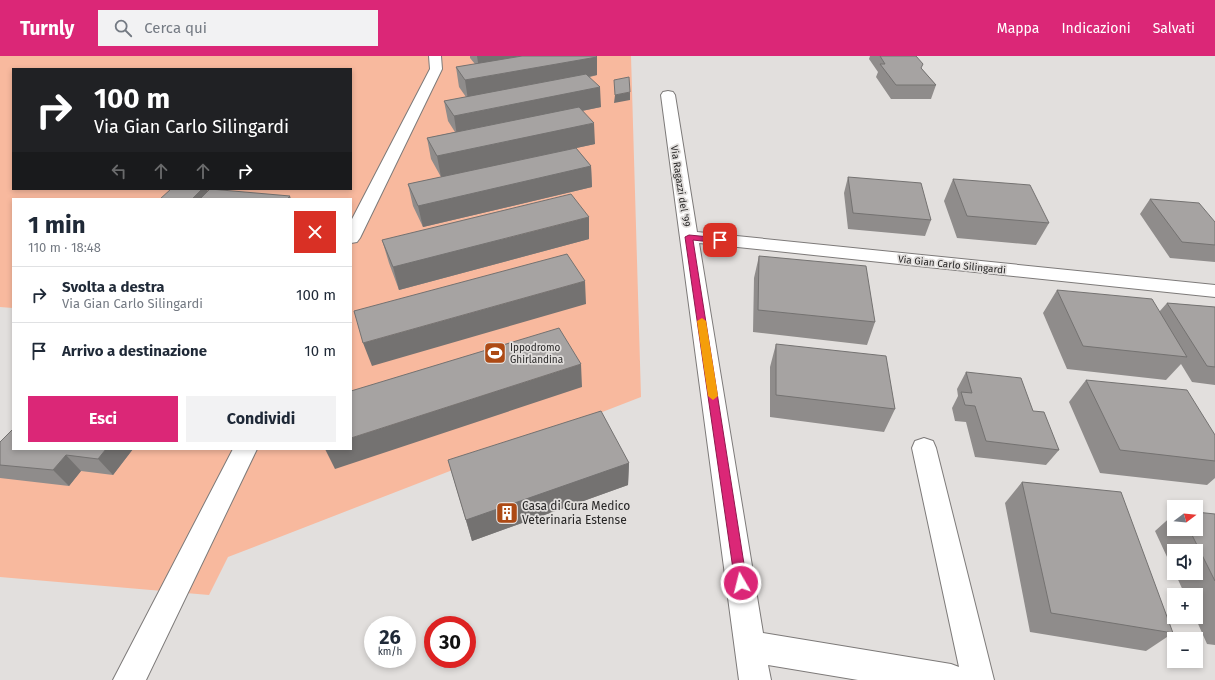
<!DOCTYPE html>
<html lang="it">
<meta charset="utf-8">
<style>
:root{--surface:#fff;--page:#f2f2f3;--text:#1f2937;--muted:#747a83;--line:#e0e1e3;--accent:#db2777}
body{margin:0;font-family:"Fira Sans",sans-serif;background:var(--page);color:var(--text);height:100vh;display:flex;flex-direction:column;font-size:15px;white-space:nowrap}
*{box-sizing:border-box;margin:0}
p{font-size:13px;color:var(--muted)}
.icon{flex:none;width:22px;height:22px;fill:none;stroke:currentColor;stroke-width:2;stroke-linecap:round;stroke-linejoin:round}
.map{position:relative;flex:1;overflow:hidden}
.sheet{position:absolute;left:12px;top:142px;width:340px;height:252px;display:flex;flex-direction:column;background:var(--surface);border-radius:0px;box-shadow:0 2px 6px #0003}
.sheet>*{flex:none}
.hud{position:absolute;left:12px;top:12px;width:340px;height:122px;border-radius:0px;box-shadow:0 2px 6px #0003;background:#202124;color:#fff;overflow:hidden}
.needle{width:26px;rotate:74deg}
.fabs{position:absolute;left:1167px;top:444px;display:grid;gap:8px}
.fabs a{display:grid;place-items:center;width:36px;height:36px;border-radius:0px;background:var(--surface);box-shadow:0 2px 6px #0003;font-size:20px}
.speed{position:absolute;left:364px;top:560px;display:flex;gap:8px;font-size:20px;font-weight:700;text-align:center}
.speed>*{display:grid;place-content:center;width:52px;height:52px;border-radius:50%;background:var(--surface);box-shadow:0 2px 6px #0003;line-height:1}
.speed small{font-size:10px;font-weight:400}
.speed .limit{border:6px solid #d22;background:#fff;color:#111}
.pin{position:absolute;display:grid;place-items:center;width:34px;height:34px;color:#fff;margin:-17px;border-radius:8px;box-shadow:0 2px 6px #0006}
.me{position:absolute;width:44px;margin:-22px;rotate:352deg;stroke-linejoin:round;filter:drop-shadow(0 0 3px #0008)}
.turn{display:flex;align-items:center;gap:14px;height:84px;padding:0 16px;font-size:18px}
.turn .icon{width:52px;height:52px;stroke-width:2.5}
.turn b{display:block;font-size:28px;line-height:34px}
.lanes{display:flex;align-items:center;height:38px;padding:0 16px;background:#0003;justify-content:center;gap:20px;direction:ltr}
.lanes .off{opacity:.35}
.round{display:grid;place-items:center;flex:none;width:42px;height:42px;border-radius:0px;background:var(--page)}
.summary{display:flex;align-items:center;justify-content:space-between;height:68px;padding:0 16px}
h1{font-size:24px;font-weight:700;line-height:30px}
.cta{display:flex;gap:8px;margin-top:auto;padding:8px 16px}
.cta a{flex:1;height:46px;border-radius:0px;background:var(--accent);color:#fff;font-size:16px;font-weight:700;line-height:46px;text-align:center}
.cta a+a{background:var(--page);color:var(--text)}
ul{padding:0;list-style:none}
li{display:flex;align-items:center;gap:12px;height:56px;padding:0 16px;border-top:1px solid var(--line)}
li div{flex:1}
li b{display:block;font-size:15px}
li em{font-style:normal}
header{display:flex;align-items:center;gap:24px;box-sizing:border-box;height:56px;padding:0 20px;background:var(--accent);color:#fff}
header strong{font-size:19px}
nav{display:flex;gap:22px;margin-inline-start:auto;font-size:14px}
.search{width:280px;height:36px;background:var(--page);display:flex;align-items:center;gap:10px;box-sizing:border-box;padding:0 14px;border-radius:0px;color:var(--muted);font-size:15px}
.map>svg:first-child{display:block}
</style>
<header>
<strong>Turnly</strong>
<div class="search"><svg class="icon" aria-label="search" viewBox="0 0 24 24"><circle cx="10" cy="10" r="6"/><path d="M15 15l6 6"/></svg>Cerca qui</div>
<nav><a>Mappa</a><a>Indicazioni</a><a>Salvati</a></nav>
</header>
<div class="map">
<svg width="1215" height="624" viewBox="0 0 1215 624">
<rect width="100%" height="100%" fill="#e2dfdd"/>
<path fill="#f8b99e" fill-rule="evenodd" d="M0 0H631L641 341 228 501 209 539 0 521V388L13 393H351V143H13V252L0 251ZM13 13H351V133H13Z"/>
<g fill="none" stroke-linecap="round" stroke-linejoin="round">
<g stroke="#7d7a79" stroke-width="2">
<path id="minor" d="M429 0H441L442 13 360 182 357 186 351 187V165L430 13Z
M668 35 673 36 675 39 697 176 1215 229V241L699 187 763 577 951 608 959 611 912 392 915 385 924 382 933 385 936 392 994 624H858L768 609 771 624H739L661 39 663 36Z
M233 393H257L146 624H113Z"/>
</g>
<use href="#minor" fill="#fff" fill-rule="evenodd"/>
</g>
<path fill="#8f8c8b" d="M470 0H596L597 1V19L590 21 601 51 582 55 595 88 576 92 591 110 592 131 423 171 413 150 408 128 441 121 431 103 427 82 455 76 448 65 444 45 466 41 459 31 456 11 475 8 470 2Z
M870 0H916L921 12 936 29 931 43H891L876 21 878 16 869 3Z
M848 121 931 164 925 180 848 173 844 137Z
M953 123 1049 167 1036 189 957 182 944 145Z
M1150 143 1215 166V206L1170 202 1140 158Z
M589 183 399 234 389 207 382 184Z
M759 200 875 266 867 289 753 276 754 222Z
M1057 234 1159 256 1167 247 1215 251V329L1192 326 1181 308 1166 324 1067 313 1043 257Z
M776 288 895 353 884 376 770 361V311Z
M966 316 1033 355 1059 394 1046 409 975 401 966 366 955 365 952 352 958 340 957 333Z
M1086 324 1215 379V422L1207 429 1100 417 1069 346Z
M0 386 133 393 113 419 81 415 69 430 0 422Z
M448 404 629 407 628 429 472 485Z
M1022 426 1173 577 1146 595 1030 576 1005 447Z
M1174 458V473H1196L1215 458V589L1207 588 1195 561H1196V539H1185L1175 517H1196V495H1174V516L1155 475Z"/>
<path fill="#747271" d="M477 0H555L479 13Z
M597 1V19L468 44 465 24Z
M600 31 601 51 457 80 454 60Z
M630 36V44L614 47 615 39Z
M594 67 595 88 441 121 437 100Z
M591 110 592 131 423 171 418 150Z
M202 133H207L212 143H192Z
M290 140 291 143H287Z
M589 161V183L399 234 393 211Z
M585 225 586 248 372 310 363 287Z
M581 308 582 331 335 413 325 393H351V382Z
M106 393H133L113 419 98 403Z
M66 399 81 415 69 430 53 414Z
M629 407 628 429 472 485 466 464Z"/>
<path fill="#a6a3a2" stroke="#747271" d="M522 0H596L597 1 465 24 456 11Z
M880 0H916L923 8 921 12 936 29H896L880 8H885Z
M586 18 600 31 454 60 444 45Z
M629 21 630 36 615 39 614 24Z
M579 51 594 67 437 100 427 82Z
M576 92 591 110 418 150 408 128Z
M848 121 921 127 931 164 853 157Z
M953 123 1030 129 1049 167 967 160Z
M171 133H202L192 143H160Z
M210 133 290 140 287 143H200Z
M571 138 589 161 393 211 382 184Z
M1150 143 1199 147 1215 166V189L1182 186Z
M567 198 585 225 363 287 354 255Z
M759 200 866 210 875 266 758 254Z
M1057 234 1152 243 1187 301 1083 290Z
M1167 247 1215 251V311L1207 310Z
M559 272 581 308 351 382V335Z
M776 288 886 300 895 353 776 339Z
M966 316 1021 322 1033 355 1044 356 1059 394 986 385 975 350 965 349 961 336 972 337Z
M1086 324 1187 334 1215 379V405L1120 394Z
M601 355 629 407 466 464 448 404Z
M13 373V393H106L98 403 66 399 53 414 0 409V386Z
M1022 426 1121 436 1173 577 1051 557Z
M1196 456 1215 458V525L1189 473H1196Z"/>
<path fill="#db2777" stroke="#8e194d" d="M689 179 720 182 724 184 720 187 693 184 747 527 745 531 741 532 737 531 735 527 685 181Z"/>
<path fill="#f59e0b" d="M702 262 706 265 718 340 713 344 708 340 697 265Z"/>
<defs>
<g id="stadium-square" transform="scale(1.15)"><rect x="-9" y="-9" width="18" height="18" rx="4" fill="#ad4a15" stroke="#e2dfdd"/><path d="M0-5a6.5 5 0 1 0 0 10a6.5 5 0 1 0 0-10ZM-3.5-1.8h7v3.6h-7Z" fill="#fff"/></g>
<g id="building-square" transform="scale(1.15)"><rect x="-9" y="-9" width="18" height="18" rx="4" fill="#ad4a15" stroke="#e2dfdd"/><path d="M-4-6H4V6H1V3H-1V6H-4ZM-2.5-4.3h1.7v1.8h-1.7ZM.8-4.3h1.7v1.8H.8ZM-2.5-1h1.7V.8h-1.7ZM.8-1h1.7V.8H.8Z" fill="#fff"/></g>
</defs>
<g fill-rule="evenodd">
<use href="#stadium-square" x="495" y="297"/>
<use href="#building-square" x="507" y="457"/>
</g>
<g text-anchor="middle" stroke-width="3.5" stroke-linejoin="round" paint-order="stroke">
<g font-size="10" fill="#272626" stroke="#e2dfdd">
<text transform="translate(681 130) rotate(81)" y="4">Via Ragazzi del '99</text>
<text transform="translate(952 208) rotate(6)" y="4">Via Gian Carlo Silingardi</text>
</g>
<g font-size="10" fill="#272626" stroke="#e2dfdd" text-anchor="start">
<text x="510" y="295">Ippodromo<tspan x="510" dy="12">Ghirlandina</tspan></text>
</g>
<g font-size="12" fill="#272626" stroke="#e2dfdd" text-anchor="start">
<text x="522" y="454">Casa di Cura Medico<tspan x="522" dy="14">Veterinaria Estense</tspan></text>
</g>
</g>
</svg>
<div class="fabs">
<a><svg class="needle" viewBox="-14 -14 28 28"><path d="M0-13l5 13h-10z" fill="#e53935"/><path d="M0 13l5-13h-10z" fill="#747a83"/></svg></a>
<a><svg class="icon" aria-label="sound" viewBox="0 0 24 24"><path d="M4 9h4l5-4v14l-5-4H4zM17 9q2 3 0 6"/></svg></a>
<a>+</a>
<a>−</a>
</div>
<div class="speed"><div>26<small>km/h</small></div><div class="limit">30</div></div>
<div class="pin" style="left:720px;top:184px;background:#d93025"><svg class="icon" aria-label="arrive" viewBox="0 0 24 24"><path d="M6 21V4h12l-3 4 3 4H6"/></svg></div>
<svg class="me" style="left:741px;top:527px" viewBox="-20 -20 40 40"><circle r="17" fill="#db2777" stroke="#fff" stroke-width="3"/><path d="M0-11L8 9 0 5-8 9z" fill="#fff"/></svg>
<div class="hud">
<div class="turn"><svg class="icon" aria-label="right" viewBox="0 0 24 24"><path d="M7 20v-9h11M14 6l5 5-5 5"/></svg><div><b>100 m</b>Via Gian Carlo Silingardi</div></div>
<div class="lanes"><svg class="icon off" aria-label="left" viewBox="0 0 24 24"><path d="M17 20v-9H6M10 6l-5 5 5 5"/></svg><svg class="icon off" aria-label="ahead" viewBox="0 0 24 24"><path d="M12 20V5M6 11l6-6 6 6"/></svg><svg class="icon off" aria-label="ahead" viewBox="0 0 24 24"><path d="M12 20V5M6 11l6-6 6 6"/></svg><svg class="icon" aria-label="right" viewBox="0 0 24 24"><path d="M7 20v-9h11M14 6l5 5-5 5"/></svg></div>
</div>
<section class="sheet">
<div class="summary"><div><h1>1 min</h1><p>110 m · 18:48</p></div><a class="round" style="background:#d93025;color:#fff"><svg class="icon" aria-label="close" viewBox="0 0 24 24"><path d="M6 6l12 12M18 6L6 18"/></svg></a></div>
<ul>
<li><svg class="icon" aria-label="right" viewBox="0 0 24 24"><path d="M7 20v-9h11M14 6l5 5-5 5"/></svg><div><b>Svolta a destra</b><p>Via Gian Carlo Silingardi</p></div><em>100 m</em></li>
<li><svg class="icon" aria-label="arrive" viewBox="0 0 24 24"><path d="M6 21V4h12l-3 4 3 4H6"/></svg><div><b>Arrivo a destinazione</b></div><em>10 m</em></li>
</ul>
<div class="cta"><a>Esci</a><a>Condividi</a></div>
</section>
</div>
